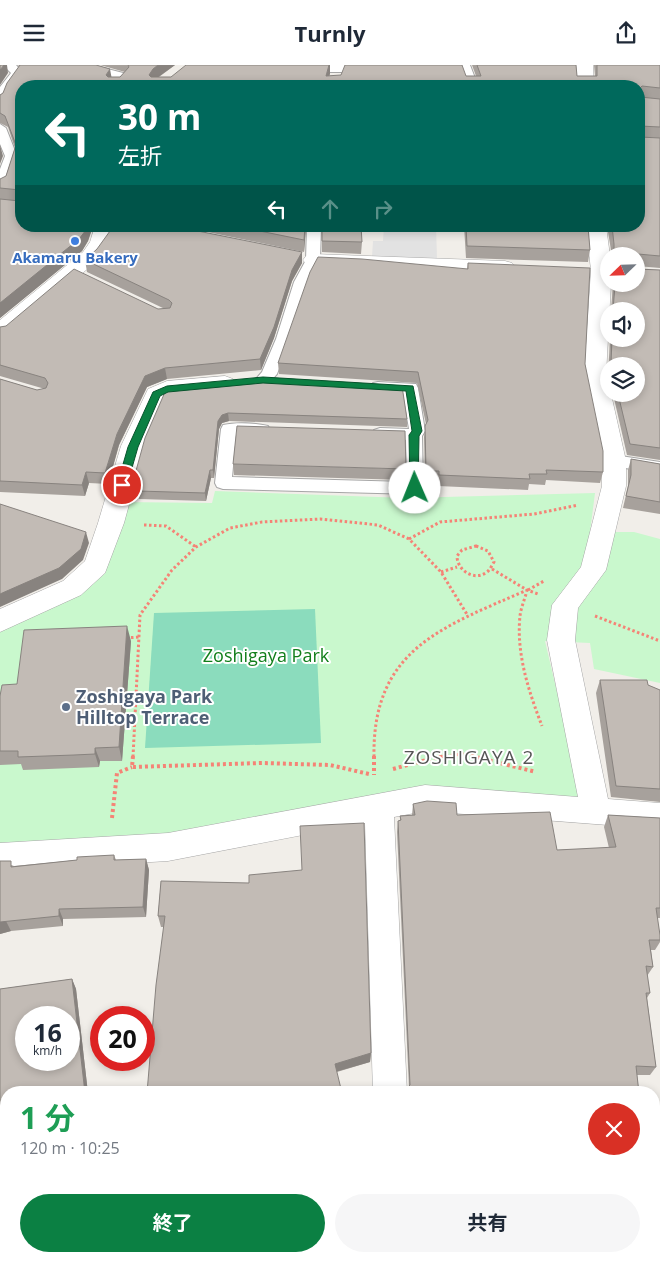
<!DOCTYPE html>
<html lang="ja">
<meta charset="utf-8">
<style>
:root{--surface:#fff;--page:#f6f6f7;--text:#1f2937;--muted:#747a83;--accent:#0b8043}
body{margin:0;font-family:"Open Sans","Noto Sans JP",sans-serif;background:var(--page);color:var(--text);height:100vh;display:flex;flex-direction:column;font-size:19px;white-space:nowrap}
*{box-sizing:border-box;margin:0}
p{font-size:16px;color:var(--muted)}
.icon{flex:none;width:28px;height:28px;fill:none;stroke:currentColor;stroke-width:2;stroke-linecap:round;stroke-linejoin:round}
.map{position:relative;flex:1;overflow:hidden}
.sheet{position:absolute;left:0px;top:1021px;width:660px;height:176px;display:flex;flex-direction:column;background:var(--surface);border-radius:20px 20px 0 0;box-shadow:0 2px 8px #0003}
.sheet>*{flex:none}
.top-card{position:absolute;left:15px;top:15px;width:630px;height:152px;border-radius:20px;box-shadow:0 2px 8px #0003;background:#00695c;color:#fff;overflow:hidden}
.needle{width:32px;rotate:247deg}
.fabs{position:absolute;left:600px;top:182px;display:grid;gap:10px}
.fabs a{display:grid;place-items:center;width:45px;height:45px;border-radius:50%;background:var(--surface);box-shadow:0 2px 8px #0003;font-size:25px}
.speed{position:absolute;left:15px;top:941px;display:flex;gap:10px;font-size:25px;font-weight:700;text-align:center}
.speed>*{display:grid;place-content:center;width:65px;height:65px;border-radius:50%;background:var(--surface);box-shadow:0 2px 8px #0003;line-height:1}
.speed small{font-size:12px;font-weight:400}
.speed .limit{border:8px solid #d22;background:#fff;color:#111}
.pin{position:absolute;display:grid;place-items:center;width:42px;height:42px;color:#fff;margin:-21px;border:2px solid #fff;border-radius:50%;box-shadow:0 1px 5px #0007}
.me{position:absolute;width:55px;margin:-28px;rotate:359deg;stroke-linejoin:round;filter:drop-shadow(0 0 4px #0008)}
.turn{display:flex;align-items:center;gap:18px;height:105px;padding:0 20px;font-size:22px}
.turn .icon{width:65px;height:65px;stroke-width:2.5}
.turn b{display:block;font-size:35px;line-height:42px}
.lanes{display:flex;align-items:center;height:48px;padding:0 20px;background:#0003;justify-content:center;gap:25px;direction:ltr}
.lanes .off{opacity:.35}
.round{display:grid;place-items:center;flex:none;width:52px;height:52px;border-radius:26px;background:var(--page)}
.head{display:flex;align-items:center;justify-content:space-between;height:85px;padding:0 20px}
h1{font-size:30px;font-weight:700;line-height:38px;color:#1e9e55}
.action{display:flex;gap:10px;margin-top:auto;padding:10px 20px}
.action a{flex:1;height:58px;border-radius:30px;background:var(--accent);color:#fff;font-size:20px;font-weight:700;line-height:58px;text-align:center}
.action a+a{background:var(--page);color:var(--text)}
header{display:flex;justify-content:space-between;align-items:center;height:65px;padding:0 20px;background:var(--surface);font-size:22px;font-weight:700}
.map>svg:first-child{display:block}
</style>
<header><svg class="icon" aria-label="menu" viewBox="0 0 24 24"><path d="M4 6h16M4 12h16M4 18h16"/></svg>Turnly<svg class="icon" aria-label="share" viewBox="0 0 24 24"><path d="M12 15V3M7 8l5-5 5 5M5 13v7h14v-7"/></svg></header>
<div class="map">
<svg width="660" height="1197" viewBox="0 0 660 1197">
<rect width="100%" height="100%" fill="#f1eee9"/>
<path fill="#c9f8cd" d="M215 426 406 433 595 428 590 467H634L660 474V618L594 604 590 578 545 576 569 678 587 739 529 732 190 771 0 781V562L82 528 121 437 212 438Z"/>
<path fill="#8bdcbd" d="M315 544 321 678 145 683 154 548Z"/>
<path fill="#e2e2e2" d="M384 161H436L437 193 372 192 373 176H383Z"/>
<g fill="none" stroke-linecap="round" stroke-linejoin="round">
<g stroke="#a6a6a6" stroke-width="2">
<path id="lane" d="M3 0H16L23 8 8 28 4 39 0 40V22L11 8Z
M73 0H92L127 9 129 12 122 21H110L115 14 75 3Z
M305 0H369L373 3 367 7H301L299 4Z
M458 0H470L478 21H466Z
M0 59 6 63 17 91 7 122 0 126V104L5 91 0 79Z
M307 161H321L320 195 308 217 290 274 277 309 268 319 263 320 258 319 255 315 262 307 276 274 294 217 306 195Z
M378 317 416 319 418 323 425 366 422 371 423 423 421 427 415 429 223 424 217 422 215 418 221 364 223 360C236 357 255 358 268 361L270 365 268 369 236 370 232 412 407 417 406 375 374 373 372 369 374 365 380 363 409 364 403 328 373 326 370 322 373 318Z
M614 390 660 397V409L608 400 606 396 608 392Z
M0 1058H6V1082H0Z
M89 1191H115L116 1197H90Z"/>
</g>
<g stroke="#a6a6a6" stroke-width="1">
<path id="street" d="M575 0H593L594 21H576Z
M95 161H115L110 177 98 195 8 271 0 273V255L83 187 90 177Z
M586 161H606L610 191 609 219H611L606 310 609 329H611L626 396V421L606 505 578 543 575 575 608 734 660 738V764L425 746 394 752 407 1028H373L365 758 168 796 0 806V778L168 768 425 720 578 732 547 575 552 540 581 502 602 421V396L584 310 591 205Z
M313 189 505 196 512 198 515 202 512 206 505 208 313 201 306 199 303 195 306 191Z
M225 311 233 314 236 319 233 324 171 331 165 334 145 381 124 458 105 508 81 530 0 567V544L63 516 85 496 98 458 121 381 148 324 167 316Z
M660 1056V1122L654 1124V1059Z
M654 1179 660 1197H622L621 1191H654Z
M385 1191H423L424 1197H386Z"/>
</g>
<path stroke="#f58376" stroke-width="3" stroke-dasharray="2.5 2.5" stroke-linecap="butt" d="M144 460 166 461 196 482
M409 474 440 457 534 449 578 440
M476 481 488 486 494 497C492 500 490 505 487 507 474 517 457 505 457 491L462 485Z
M492 504 527 525C525 534 521 542 520 551 516 589 529 627 542 661
M441 507 457 502
M528 525 544 516
M595 551 660 576
M126 573 139 572
M133 692 140 550 172 505 196 482 230 463 262 457 320 454 378 460 409 474 441 507 468 551
M374 692C372 584 443 562 527 525L538 529
M436 692 463 689 477 692"/>
<path stroke="#f58376" stroke-width="4" stroke-dasharray="3 3" stroke-linecap="butt" d="M133 691 132 702 262 698 330 700 369 709
M374 691V710
M472 691 536 707
M393 704 441 691
M112 753 117 708 132 702"/>
<use href="#lane" fill="#fff" fill-rule="evenodd"/>
<use href="#street" fill="#fff" fill-rule="evenodd"/>
</g>
<path fill="#a7a19c" fill-rule="evenodd" d="M18 0H96L111 12H120L125 7 100 0H175L159 12H171L330 0 329 11H476L472 0H576L577 11H595L594 0H660V203L637 201V204L660 205V395L627 390 613 329H636V301H609V315L608 310 610 274H636V246H611L613 219H636V191H612L607 161H639V21L21 161H93L88 176 82 186 0 253V123L6 111 15 83 8 62 0 58V30L3 28 19 1Z
M179 161H306L304 187Z
M322 161 362 177 361 189 322 187Z
M464 161H588L590 185 588 197 466 193Z
M302 187V198L292 216 274 273 261 305 167 314 147 322 119 380 108 419 89 418 85 431 0 427V314L37 325 45 324 0 311V262L165 244 87 207 85 195Z
M468 198 585 299 603 407 600 418 546 415 545 420 529 419 528 425 438 421V417L425 416 424 372 426 359 417 318 279 309 278 298 467 204Z
M165 327 407 354V362L229 356 222 358 219 364 214 413H211L206 436 139 434 138 426 139 421H136L134 413Z
M631 394 660 399V449L623 443 628 421V405Z
M233 399 406 404 405 415 234 410Z
M131 576 122 696H100L99 702 23 705 21 699 0 700V631L17 619Z
M600 615 648 620 660 625V737L611 732 596 628Z
M413 739 457 750 557 785 609 783 604 762 608 750 660 753V853H657L660 870V877L655 885H651L653 902 647 911 650 928 647 933 656 1002 650 1010H637L639 1028H382L383 1022H409L397 767 398 756H400V751L412 750Z
M114 790 116 795 146 794 149 805 146 852 63 854V861L11 866 0 869V796L14 801 77 795Z
M161 816 371 988 370 997 337 1007 164 862H161L158 851Z
M72 914 76 924 88 1028H6V1191H88L89 1194H112L113 1191H279L219 1197H0V1076L2 1075V1057L0 1058V924ZM26 952H69V995H26Z
M438 1191H515L517 1197H440Z
M553 1191H626V1192L660 1197H553Z"/>
<path fill="#88837f" d="M4 0H7L8 8 0 20V5Z
M158 0H175L154 15 149 10 153 4Z
M329 0H330V9L326 21V11Z
M110 4 112 15 106 10Z
M0 80 3 91 0 99Z
M87 161H93L88 176 82 186 0 253V238Z
M305 161H306L304 187V175Z
M302 187V198L292 216 274 273 261 305 260 294 292 205Z
M165 303 167 314 147 322 119 380 108 419 105 408 117 369 145 311Z
M228 348 229 356 222 358 219 364 214 413 213 405 218 356 222 350Z
M210 405 211 413 206 436 205 428Z
M86 407 89 418 85 431 82 420Z
M86 467 89 478 83 495 62 514 0 542V529Z
M127 561 131 576 122 696 119 682Z
M95 683 100 696 99 702 95 689Z
M146 794 149 805 146 852 143 842Z
M59 844 63 854V861L59 851Z
M6 856 11 866 0 869V857Z
M72 914 76 924 88 1028H85Z
M371 988 370 997 335 1007V999Z
M0 1049 6 1056 0 1058Z"/>
<path fill="#c2bbb5" stroke="#88837f" fill-rule="evenodd" d="M0 0H4L0 5Z
M20 0H96L110 4 106 10 108 12H120L129 2 128 0H158L153 4 149 10 151 12H171L186 0H329L326 11 341 10 345 0H462L466 11H481L477 0H576L577 11H597V0H660V23L642 21 640 23V32L660 34V62L640 61V72L660 73V191L638 189 637 204 660 205V383L630 379 618 329H636V301H611V298L612 274H636V246H613L615 219H636V191H614V179L612 161H639V21H21V161H87L86 165 79 174 0 238V134L20 136V125L0 123V114L6 111 16 80 5 51 0 48V30L3 28 7 18Z
M111 161H173L302 187 292 205 274 262 260 294 165 303 145 311 117 369 105 408 86 407 82 420 0 416V314L37 325 46 323 48 318 45 313 0 300V262L6 261 74 204 158 244 170 243 172 238 169 235 85 195 97 184 110 166Z
M235 161H305L304 175Z
M322 161H361L362 177 322 176Z
M466 161H588L590 185 467 181Z
M318 192 362 194 468 204V198L590 203 585 299 603 386V407L546 405 547 409H529L530 414 439 410V406H426L425 361 428 355 418 307 278 298 310 207Z
M271 313 402 321 407 354 228 348 222 350 218 356 213 405H210L205 428 138 426 140 413H134L145 373 165 327 170 324Z
M237 361 405 366 406 404 233 399Z
M631 394 660 399V437L626 431 631 410Z
M0 439 86 467 81 484 59 503 0 529Z
M127 561 119 682 95 683V689L74 690 18 692V686H0V631L2 620 17 619 24 565Z
M600 615H647L648 620 660 625V724L616 721Z
M427 736 456 738 457 750 550 747 557 785 616 782 608 750 660 753V843H656L660 870V875H649L653 902 646 901 650 928H646L656 1002 636 1001 639 1028H385L383 1022H408L410 1020 398 756 401 755 400 751 415 750 413 739Z
M364 758 371 988 335 999 342 1028H147L156 920 165 851H158L161 816 249 818V810L302 805 300 761Z
M114 790V795L146 794 143 842 59 844V851L0 857V796H11V802L77 795V792Z
M72 914 85 1028H6V1191H84L85 1194H112L113 1191H221L174 1196V1197H0V1076L2 1075V1050L0 1049V924ZM26 952H69V995H26Z
M654 1146 659 1184H654Z
M443 1191H515L517 1197H445Z
M558 1191H626V1192L660 1194V1197H558Z
M370 1192 371 1197H357Z"/>
<path fill="#0b8043" stroke="#07532c" d="M263 312 413 321 422 366 419 371 418 425H411L410 423 409 370 412 366 406 326 263 318 168 327 160 331 138 382 127 420 122 423 119 422 117 420 128 382 153 327 167 321Z"/>
<circle fill="#3f7fe0" stroke="#fff" stroke-width="2" cx="75" cy="176" r="5"/>
<circle fill="#5c6f8a" stroke="#fff" stroke-width="2" cx="66" cy="642" r="5"/>
<g text-anchor="middle" stroke-width="4" stroke-linejoin="round" paint-order="stroke">
<g font-size="15" font-weight="bold" fill="#366cbe" stroke="#fff">
<text x="75" y="198">Akamaru Bakery</text>
</g>
<g font-size="18" fill="#117e1a" stroke="#fff">
<text x="266" y="597">Zoshigaya Park</text>
</g>
<g font-size="18" font-weight="bold" fill="#4e5e75" stroke="#fff" text-anchor="start">
<text x="76" y="638">Zoshigaya Park<tspan x="76" dy="21">Hilltop Terrace</tspan></text>
</g>
<g font-size="19" letter-spacing="1" fill="#555" stroke="#fff">
<text x="469" y="699">ZOSHIGAYA 2</text>
</g>
</g>
</svg>
<div class="fabs">
<a><svg class="needle" viewBox="-14 -14 28 28"><path d="M0-13l5 13h-10z" fill="#e53935"/><path d="M0 13l5-13h-10z" fill="#747a83"/></svg></a>
<a><svg class="icon" aria-label="sound" viewBox="0 0 24 24"><path d="M4 9h4l5-4v14l-5-4H4zM17 9q2 3 0 6"/></svg></a>
<a><svg class="icon" aria-label="layers" viewBox="0 0 24 24"><path d="M12 4l9 5-9 5-9-5zM3 14l9 5 9-5"/></svg></a>
</div>
<div class="speed"><div>16<small>km/h</small></div><div class="limit">20</div></div>
<div class="pin" style="left:122px;top:420px;background:#d93025"><svg class="icon" aria-label="arrive" viewBox="0 0 24 24"><path d="M6 21V4h12l-3 4 3 4H6"/></svg></div>
<svg class="me" style="left:415px;top:423px" viewBox="-20 -20 40 40"><circle r="19" fill="#fff"/><path d="M0-13L10 11 0 6-10 11z" fill="#0b8043"/></svg>
<div class="top-card">
<div class="turn"><svg class="icon" aria-label="left" viewBox="0 0 24 24"><path d="M17 20v-9H6M10 6l-5 5 5 5"/></svg><div><b>30 m</b>左折</div></div>
<div class="lanes"><svg class="icon" aria-label="left" viewBox="0 0 24 24"><path d="M17 20v-9H6M10 6l-5 5 5 5"/></svg><svg class="icon off" aria-label="ahead" viewBox="0 0 24 24"><path d="M12 20V5M6 11l6-6 6 6"/></svg><svg class="icon off" aria-label="right" viewBox="0 0 24 24"><path d="M7 20v-9h11M14 6l5 5-5 5"/></svg></div>
</div>
<section class="sheet">
<div class="head"><div><h1>1 分</h1><p>120 m · 10:25</p></div><a class="round" style="background:#d93025;color:#fff"><svg class="icon" aria-label="close" viewBox="0 0 24 24"><path d="M6 6l12 12M18 6L6 18"/></svg></a></div>
<div class="action"><a>終了</a><a>共有</a></div>
</section>
</div>
